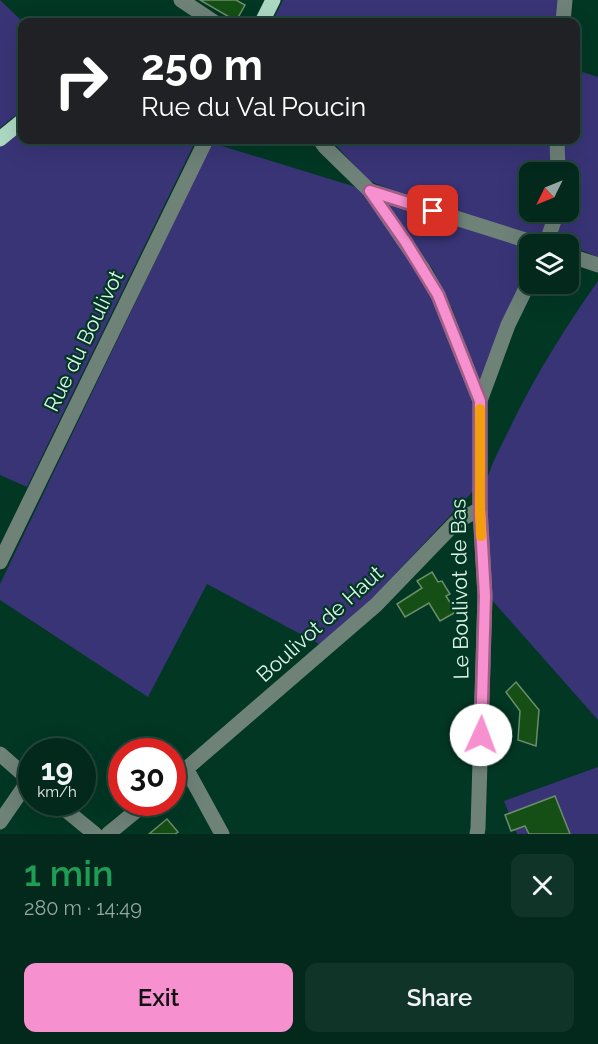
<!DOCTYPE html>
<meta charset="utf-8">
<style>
:root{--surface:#02291b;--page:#103528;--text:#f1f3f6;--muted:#96a6a3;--line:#23453a;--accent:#f690cf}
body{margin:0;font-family:Raleway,sans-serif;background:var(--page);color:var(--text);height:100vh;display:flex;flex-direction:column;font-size:22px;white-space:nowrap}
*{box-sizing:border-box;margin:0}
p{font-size:20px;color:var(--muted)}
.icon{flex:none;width:33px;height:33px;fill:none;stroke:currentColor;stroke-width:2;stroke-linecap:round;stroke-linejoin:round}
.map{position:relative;height:834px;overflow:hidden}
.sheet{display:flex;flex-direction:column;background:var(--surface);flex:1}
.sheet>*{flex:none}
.guide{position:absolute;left:18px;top:18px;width:562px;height:126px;border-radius:12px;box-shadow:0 6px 24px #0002,0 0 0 2px var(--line);background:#202124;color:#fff;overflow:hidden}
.needle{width:39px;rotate:227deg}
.buttons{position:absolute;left:519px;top:162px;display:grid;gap:12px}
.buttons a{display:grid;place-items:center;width:60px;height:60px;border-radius:12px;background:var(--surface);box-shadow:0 6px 24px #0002,0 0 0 2px var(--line);font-size:30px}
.speed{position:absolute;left:18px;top:738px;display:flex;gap:12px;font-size:30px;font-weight:700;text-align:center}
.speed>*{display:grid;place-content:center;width:78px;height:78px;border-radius:50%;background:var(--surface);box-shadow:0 6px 24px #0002,0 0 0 2px var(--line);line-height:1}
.speed small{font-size:15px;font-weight:400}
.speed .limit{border:9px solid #d22;background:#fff;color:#111}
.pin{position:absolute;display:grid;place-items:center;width:51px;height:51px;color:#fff;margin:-26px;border-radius:12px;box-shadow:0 3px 9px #0006}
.me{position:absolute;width:66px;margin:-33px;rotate:2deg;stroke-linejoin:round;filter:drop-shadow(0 0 4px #0008)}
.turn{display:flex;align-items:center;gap:21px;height:126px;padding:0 24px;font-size:27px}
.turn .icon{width:78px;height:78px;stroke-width:2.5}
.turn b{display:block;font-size:42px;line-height:51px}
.round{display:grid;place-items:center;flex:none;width:63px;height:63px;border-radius:12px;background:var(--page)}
.overview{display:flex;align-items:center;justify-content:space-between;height:102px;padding:0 24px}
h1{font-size:36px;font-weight:600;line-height:45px;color:#1e9e55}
.primary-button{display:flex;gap:12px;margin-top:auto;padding:12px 24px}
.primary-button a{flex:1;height:69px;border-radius:12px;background:var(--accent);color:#111;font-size:24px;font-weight:600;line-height:69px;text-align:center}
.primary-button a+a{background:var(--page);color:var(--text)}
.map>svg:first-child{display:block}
</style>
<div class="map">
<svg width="598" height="834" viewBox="0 0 598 834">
<rect width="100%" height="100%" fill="#023724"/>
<path fill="#393476" d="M0 0 23 22 22 110 0 128Z
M283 0H559L556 22H272Z
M576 70 598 77V257L556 240 562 212H568V172H563V140H576Z
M22 127V140H196L27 487 0 475V146Z
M331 140H551V172H530V212H548L541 239 393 191 368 180Z
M212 143 356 187 375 208 430 291 463 366 472 403 476 488 371 600 321 645 207 584 148 697 0 600V584Z
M385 203 529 247V270L502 328 480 389 452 308 432 268Z
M598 281V720L491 599 484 492C488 470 498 452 508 432 533 379 564 329 598 281Z
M598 767V834H517L504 801Z"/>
<path fill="#154f15" stroke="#6d8d6a" stroke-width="1.5" d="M200 0H236L245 5 236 21Z
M432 572 438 582 442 581 450 594 446 596 456 612 440 621 429 603 405 617 397 604 422 588 417 581Z
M516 682 539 710 536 746 518 740 520 711 506 692Z
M555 796 570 834H529L525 826 511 831 505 815Z
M167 819 178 832 175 834H149Z"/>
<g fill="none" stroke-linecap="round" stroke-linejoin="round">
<path stroke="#6e8278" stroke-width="15" d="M181 0 214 22
M563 22 565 0
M320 140 325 147 370 191 423 269 438 295 480 401V509L485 595 478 828 477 834
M557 140 558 172
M370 191 538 244
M546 244 557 212
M568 255 598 265
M480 401 508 325 530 280
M0 562 206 140
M0 754 32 782
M187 770 222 834
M172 781 376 605 456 522 480 509
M56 802 95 834
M0 822 29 780
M108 834 147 802"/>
<path stroke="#add8c2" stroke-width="15" d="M262 22 273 0
M0 139 22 121"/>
</g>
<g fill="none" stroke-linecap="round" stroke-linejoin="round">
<g stroke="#a05e87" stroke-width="15">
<path id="route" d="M433 211 370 191 405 241 438 295 480 401V509L485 596 481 735"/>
</g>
<use href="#route" stroke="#f690cf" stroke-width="10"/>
<path stroke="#f59e0b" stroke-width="10" d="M480 409V509L481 536"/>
</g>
<g text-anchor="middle" stroke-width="4.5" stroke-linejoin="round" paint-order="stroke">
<g font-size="21" fill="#ddf6e8" stroke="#023724">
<text transform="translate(84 341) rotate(-64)" y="7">Rue du Boulivot</text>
<text transform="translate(460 589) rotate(-91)" y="7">Le Boulivot de Bas</text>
<text transform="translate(320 624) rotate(-42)" y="7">Boulivot de Haut</text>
</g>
</g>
</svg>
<div class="buttons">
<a><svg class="needle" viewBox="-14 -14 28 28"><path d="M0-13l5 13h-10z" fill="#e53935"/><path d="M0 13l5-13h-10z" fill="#96a6a3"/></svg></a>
<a><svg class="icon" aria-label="layers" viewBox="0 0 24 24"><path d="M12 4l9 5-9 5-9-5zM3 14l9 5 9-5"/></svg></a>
</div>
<div class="speed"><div>19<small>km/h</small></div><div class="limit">30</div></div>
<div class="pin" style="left:433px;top:211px;background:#d93025"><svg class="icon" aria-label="arrive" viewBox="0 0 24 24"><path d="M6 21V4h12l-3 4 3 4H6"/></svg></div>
<svg class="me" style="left:481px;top:735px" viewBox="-20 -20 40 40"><circle r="19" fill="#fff"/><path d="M0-13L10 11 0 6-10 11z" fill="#f690cf"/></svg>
<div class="guide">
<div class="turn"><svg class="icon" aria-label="right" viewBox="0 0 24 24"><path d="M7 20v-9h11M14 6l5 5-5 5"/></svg><div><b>250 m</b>Rue du Val Poucin</div></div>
</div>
</div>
<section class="sheet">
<div class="overview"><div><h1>1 min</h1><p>280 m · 14:49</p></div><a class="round"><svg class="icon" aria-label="close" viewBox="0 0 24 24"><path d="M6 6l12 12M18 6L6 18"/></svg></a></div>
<div class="primary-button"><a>Exit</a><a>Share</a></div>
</section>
